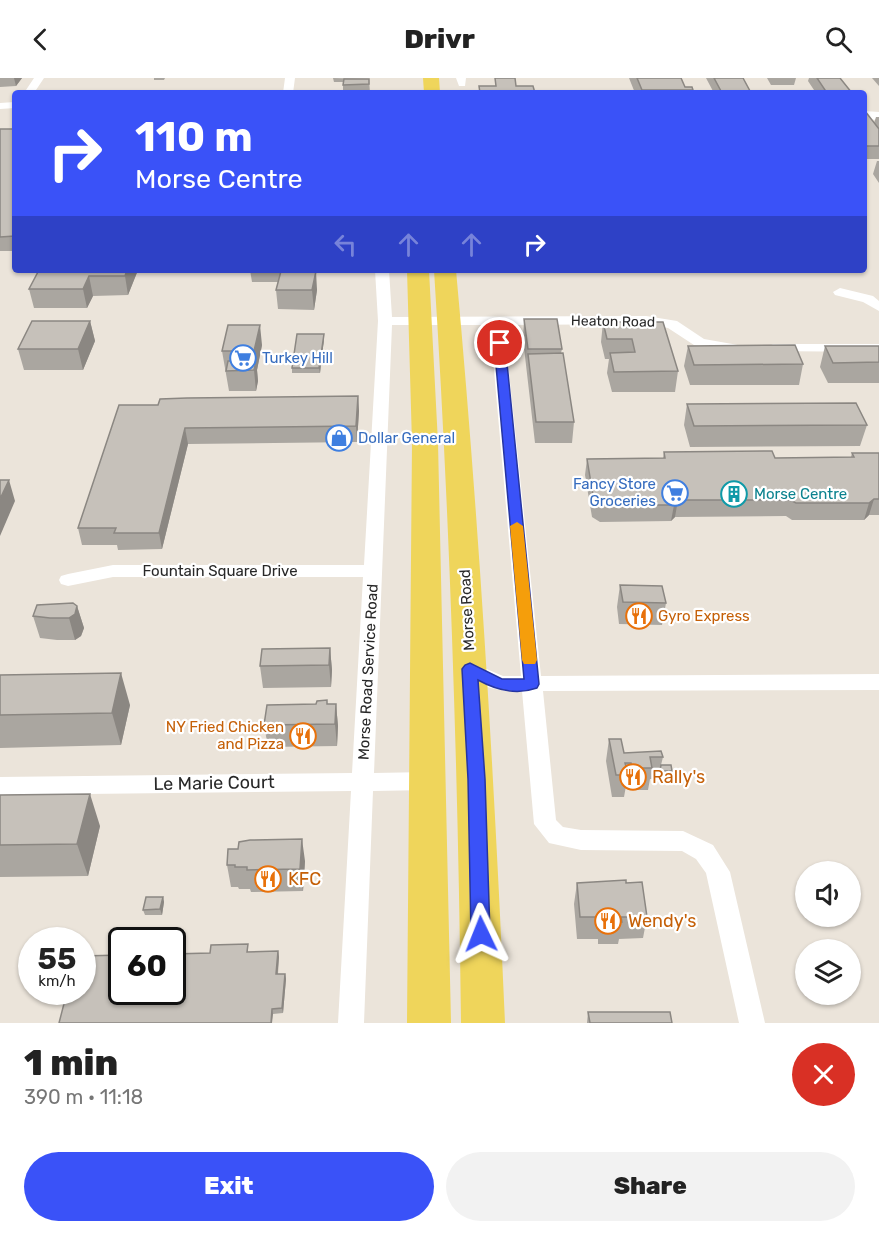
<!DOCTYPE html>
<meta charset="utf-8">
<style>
:root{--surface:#fff;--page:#f2f2f2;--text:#222;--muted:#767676;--accent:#3a52f8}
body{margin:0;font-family:Rubik,sans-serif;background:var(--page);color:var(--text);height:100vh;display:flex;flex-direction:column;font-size:22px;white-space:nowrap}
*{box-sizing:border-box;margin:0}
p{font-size:20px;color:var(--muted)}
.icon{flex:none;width:33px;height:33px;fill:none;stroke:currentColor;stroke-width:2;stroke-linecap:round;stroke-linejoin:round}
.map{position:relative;height:945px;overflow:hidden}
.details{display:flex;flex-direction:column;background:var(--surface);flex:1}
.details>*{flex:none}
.banner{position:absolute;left:12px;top:12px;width:855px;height:183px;border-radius:6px;box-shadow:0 2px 4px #0004;background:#3a52f8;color:#fff;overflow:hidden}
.controls{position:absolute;left:795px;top:783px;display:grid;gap:12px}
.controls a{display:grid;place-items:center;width:66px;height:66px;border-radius:50%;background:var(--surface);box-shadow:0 2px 4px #0004;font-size:30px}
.speed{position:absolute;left:18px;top:849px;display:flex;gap:12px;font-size:30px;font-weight:700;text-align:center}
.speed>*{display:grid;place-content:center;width:78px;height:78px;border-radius:50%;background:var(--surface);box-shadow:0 2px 4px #0004;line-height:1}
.speed small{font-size:15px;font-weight:400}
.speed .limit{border:3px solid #111;border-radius:9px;background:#fff;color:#111}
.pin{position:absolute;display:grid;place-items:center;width:51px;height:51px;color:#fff;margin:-26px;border:3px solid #fff;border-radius:50%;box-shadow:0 2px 6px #0007}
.me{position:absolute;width:66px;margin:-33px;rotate:358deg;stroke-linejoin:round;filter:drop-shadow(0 0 4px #0008)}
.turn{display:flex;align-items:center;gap:21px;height:126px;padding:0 24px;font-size:27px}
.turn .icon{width:78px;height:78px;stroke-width:2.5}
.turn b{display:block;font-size:42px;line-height:51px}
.lanes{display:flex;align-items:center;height:57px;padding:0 24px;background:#0003;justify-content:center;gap:30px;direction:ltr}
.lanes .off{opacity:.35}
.round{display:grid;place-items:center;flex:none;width:63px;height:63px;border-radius:32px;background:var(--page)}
.head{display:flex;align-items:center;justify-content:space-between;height:102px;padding:0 24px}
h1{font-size:36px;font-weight:800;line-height:45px}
.action{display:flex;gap:12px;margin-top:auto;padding:12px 24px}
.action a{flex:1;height:69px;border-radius:36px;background:var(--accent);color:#fff;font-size:24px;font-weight:800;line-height:69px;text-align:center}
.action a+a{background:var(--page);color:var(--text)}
header{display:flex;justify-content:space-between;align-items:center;height:78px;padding:0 24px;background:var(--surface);font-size:27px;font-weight:800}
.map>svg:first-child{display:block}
</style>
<header><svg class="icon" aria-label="back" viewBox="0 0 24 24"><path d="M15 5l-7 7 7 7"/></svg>Drivr<svg class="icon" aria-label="search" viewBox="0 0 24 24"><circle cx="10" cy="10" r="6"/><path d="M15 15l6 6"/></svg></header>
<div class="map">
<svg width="879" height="945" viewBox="0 0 879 945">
<rect width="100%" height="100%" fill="#ebe4da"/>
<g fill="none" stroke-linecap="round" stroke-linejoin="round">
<path fill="#fff" fill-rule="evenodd" d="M34 0H44L34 15H24Z
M285 0H295L293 15H283Z
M456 0H466L465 8H459Z
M15 24V30L0 31V25Z
M375 192H389L392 239 646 238 677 243 704 261 738 267 740 270 733 274 712 272 694 267 668 250 646 246 504 247 541 598 879 596V612L543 613 556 742 563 749 581 752 683 753 713 767 730 794 765 945H739L706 795 696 781 682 773 581 772 549 765 534 746 522 613C503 614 470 609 460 591L463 586 470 584 503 598H521L490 247H392L374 695 428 694 436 697 439 703 436 709 428 712 373 713 364 945H338L351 713 0 717V699L352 695 363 499H113L68 508 61 506 59 502 61 498 68 496 113 487H364L378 243Z
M840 210 873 218 879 223V233L863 224 835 217 833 214Z
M773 266H879V274L768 273 766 270Z"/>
<path fill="#fff" fill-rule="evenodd" d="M864 33 879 34V42L864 41Z"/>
<path fill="#efd55b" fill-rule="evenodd" d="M423 0H439L440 15H424Z
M407 192H429L438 365 451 945H407L412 365Z
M434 192H456C479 443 494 694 505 945H461C458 694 450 443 434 192Z"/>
</g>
<path fill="#aaa6a0" d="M0 0H22L16 8 0 9Z
M154 0H165L164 2H154Z
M333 0 369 1 370 15H343V4H334Z
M629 0H681L685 9 693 12V15H635Z
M706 0H743L750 13V15H714Z
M767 0H796L794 7H771Z
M809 0H840L852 15H816L808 3Z
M872 0H879V8Z
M864 33 874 45 876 39H879V81H864Z
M0 51H15V173H0Z
M877 83H879V105L873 96Z
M39 192H138L128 217 93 218 87 230H34L29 211Z
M250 192H311L317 212 314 232 278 231 276 212 278 204H252Z
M524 241 562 271 561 275 574 344 572 365H535L523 261Z
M90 243 95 263 83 292H24L18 271Z
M603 244H663L678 293 675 314H612L607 295 609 281H605L601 264Z
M324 261 320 295H292V290Z
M262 267 257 292 258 303 256 313H229L222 273Z
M688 268 803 286 799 307H690L684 288Z
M825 268H879V305H828L820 289Z
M358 318 359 333 357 364 188 366 162 471 118 472 117 467H82L78 450 158 327Z
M687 326 867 347 860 368 690 369 684 347Z
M664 374 775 380 851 379 852 375H879V437H869L864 442H792L786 438 675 439 671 443 600 444 592 439 585 397 587 381 663 380Z
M620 507 666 525 662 547 619 546 617 529Z
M77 528 84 550 81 558 75 562H57L40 560 33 538Z
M330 570 332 592 331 609 263 610 260 588Z
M0 597 130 627 121 667 0 670Z
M328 626H336L338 648 337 668 268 669 264 647Z
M609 661 624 675 663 679 661 687 672 693 671 698 659 699 658 701H650L648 712H628V708H626L624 719H612L606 683Z
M0 717 100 748 88 798 0 799Z
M305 783 303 813 251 814 250 811H239L238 809H231L227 787Z
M577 805H626L647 839 643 860 619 861 618 866H598V861H577L574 826Z
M163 819 164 824 162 837H145L143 832Z
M248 866V874L278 873 279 879 278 896H285L286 901 283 935 273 936 210 875Z
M588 934 672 945H587Z"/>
<path fill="#8b8782" d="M14 0H22L16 8Z
M127 192H138L128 217 125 198Z
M316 193 317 212 314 232 312 212Z
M89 198 93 218 87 230 83 211Z
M90 243 95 263 83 292 78 271Z
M260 247 262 267 257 292 258 303 256 313 254 292 256 284 254 273Z
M324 256V261L320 295 319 290Z
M358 318 359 333 357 364 356 348Z
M185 350 188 366 162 471 159 455Z
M9 402 15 423 0 458V421Z
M874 421 869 437 864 442 869 425Z
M678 422 675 439 671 443 674 427Z
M77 528 84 550 81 558 75 562 69 540Z
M330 570 332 592 331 609 329 587Z
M121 595 130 627 121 667 112 635Z
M336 626 338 648 337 668 335 646Z
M90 716 100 748 88 798 77 766Z
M302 761 305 783 303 813 300 791Z
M163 819 164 824 162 837 160 831Z
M278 873 279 879 277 901 276 896Z
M285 896 286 901 283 935 282 930Z
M272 931 273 936 272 945H271Z"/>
<path fill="#c6c1ba" stroke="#8b8782" stroke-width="1.5" d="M495 0H515L516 8H533L535 15H480L479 8H496Z
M637 0H681L685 9H692L693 12H642Z
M714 0H743L750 13H721Z
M817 0H840L852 15H827Z
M344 1H369V6L343 7Z
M864 33H865L879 51V68H866L864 65Z
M0 51H15V158L0 159Z
M39 192H127L125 198H89L83 211H29Z
M281 193H316L312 212H276Z
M524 241H557L562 271H528Z
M32 243H90L78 271H18Z
M603 244H663L678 293 614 294 610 275 635 274 632 261H607Z
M228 247H260L254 273H222Z
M297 256H324L319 290H292Z
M795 267 803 286 694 287 688 268Z
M825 268H879V284L833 285Z
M563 275 574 344H536L528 276Z
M228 283H256L254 292 226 293Z
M358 318 356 348 185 350 159 455H114L116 450H78L119 327H158L160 321 187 320Z
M856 325 867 347 694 348 687 326Z
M772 373 775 380 854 379 852 375H879V421H874L869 425H796L790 422H678L674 427H602L594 423 587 381 665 380 664 374Z
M0 402H9L0 421Z
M620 507 662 508 666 525 623 524Z
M73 525 77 528 75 536 69 540H50L33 538 37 527Z
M330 570 329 587 260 588 262 571Z
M121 595 112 635 0 637V597Z
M327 622V626H336L335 646 264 647 267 627 316 626 317 623Z
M609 661H621L624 675 661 673 663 679H650L652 690H632L631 685H625L628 697H616Z
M661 687H671L672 693H660Z
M90 716 77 766 0 767V717Z
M302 761 300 791 247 792V789H235V787H227L228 771H238L239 764 250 762Z
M626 802V805L642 804 647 839H621L622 844H602L601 839H580L577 805Z
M146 819H163L160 831 143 832Z
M248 866 247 874 278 873 276 896H285L282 930 272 931 271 945H59L67 914H82V878L122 877V914H172V876L210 875 211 867Z
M588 934H670L672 945H590Z"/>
<path fill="#3a52f8" stroke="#2635a1" stroke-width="1.5" d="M500 262 505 265 539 606 537 610C517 617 496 612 478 602L485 701 490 856 487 862 481 865 474 862 471 856 468 701 462 591 465 587 470 585 502 601H524L494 265Z"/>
<path fill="#f59e0b" d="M517 444 523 448 537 582 535 586H524L522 582 510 448Z"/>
<defs>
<g id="supermarket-ring" transform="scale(1.35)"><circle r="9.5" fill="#fff" stroke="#3f7fe0" stroke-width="1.5"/><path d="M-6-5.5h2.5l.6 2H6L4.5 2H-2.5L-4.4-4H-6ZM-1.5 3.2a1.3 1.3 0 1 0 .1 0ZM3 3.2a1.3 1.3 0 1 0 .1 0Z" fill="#3f7fe0"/></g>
<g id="shop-ring" transform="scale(1.35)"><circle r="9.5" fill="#fff" stroke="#3f7fe0" stroke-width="1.5"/><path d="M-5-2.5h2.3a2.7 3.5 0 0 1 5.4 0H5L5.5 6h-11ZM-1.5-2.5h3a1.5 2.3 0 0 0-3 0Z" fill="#3f7fe0"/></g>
<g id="building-ring" transform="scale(1.35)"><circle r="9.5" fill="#fff" stroke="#0f9aa8" stroke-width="1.5"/><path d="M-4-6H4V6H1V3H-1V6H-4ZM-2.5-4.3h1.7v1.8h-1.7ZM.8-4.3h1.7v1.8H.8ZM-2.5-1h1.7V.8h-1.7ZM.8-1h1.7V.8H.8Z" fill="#0f9aa8"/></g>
<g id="restaurant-ring" transform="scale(1.35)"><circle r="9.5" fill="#fff" stroke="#e8710a" stroke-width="1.5"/><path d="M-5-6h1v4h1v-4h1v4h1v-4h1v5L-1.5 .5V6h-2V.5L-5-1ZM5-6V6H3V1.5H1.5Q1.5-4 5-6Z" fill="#e8710a"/></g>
</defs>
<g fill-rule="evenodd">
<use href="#supermarket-ring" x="243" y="280"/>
<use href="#shop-ring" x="339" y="360"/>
<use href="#supermarket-ring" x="675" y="415"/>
<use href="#building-ring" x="734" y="416"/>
<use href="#restaurant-ring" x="639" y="538"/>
<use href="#restaurant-ring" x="303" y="658"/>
<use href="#restaurant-ring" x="633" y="699"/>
<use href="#restaurant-ring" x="268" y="801"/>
<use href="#restaurant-ring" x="608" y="843"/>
</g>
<g text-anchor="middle" stroke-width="4.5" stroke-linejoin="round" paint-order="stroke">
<g font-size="14" fill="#282828" stroke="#fff">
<text transform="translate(613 243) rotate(1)" y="5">Heaton Road</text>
</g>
<g font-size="15" fill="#366cbe" stroke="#fff" text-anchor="start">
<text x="262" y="285">Turkey Hill</text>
<text x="358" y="365">Dollar General</text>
<text x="656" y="411" text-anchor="end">Fancy Store<tspan x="656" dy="17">Groceries</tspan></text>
</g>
<g font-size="15" fill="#0d838f" stroke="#fff" text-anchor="start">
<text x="754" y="421">Morse Centre</text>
</g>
<g font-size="15" fill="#282828" stroke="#fff">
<text x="220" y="498">Fountain Square Drive</text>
<text transform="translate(467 532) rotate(-93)" y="5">Morse Road</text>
<text transform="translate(368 594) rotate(-87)" y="5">Morse Road Service Road</text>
</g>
<g font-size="15" fill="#c56008" stroke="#fff" text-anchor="start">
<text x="658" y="543">Gyro Express</text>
<text x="284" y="654" text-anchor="end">NY Fried Chicken<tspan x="284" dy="17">and Pizza</tspan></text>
</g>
<g font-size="18" fill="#c56008" stroke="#fff" text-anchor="start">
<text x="652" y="705">Rally's</text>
<text x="288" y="807">KFC</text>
<text x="628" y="849">Wendy's</text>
</g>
<g font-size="18" fill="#282828" stroke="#fff">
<text transform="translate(214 705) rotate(-1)" y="6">Le Marie Court</text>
</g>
</g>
</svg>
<div class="controls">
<a><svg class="icon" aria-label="sound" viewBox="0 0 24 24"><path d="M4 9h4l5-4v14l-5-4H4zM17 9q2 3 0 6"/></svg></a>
<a><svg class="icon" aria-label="layers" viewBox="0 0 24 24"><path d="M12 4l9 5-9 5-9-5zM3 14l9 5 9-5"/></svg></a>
</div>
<div class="speed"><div>55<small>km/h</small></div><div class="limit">60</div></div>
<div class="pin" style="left:500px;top:265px;background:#d93025"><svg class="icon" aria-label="arrive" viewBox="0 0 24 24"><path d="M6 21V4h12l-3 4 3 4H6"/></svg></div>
<svg class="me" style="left:481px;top:856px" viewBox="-20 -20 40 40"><path d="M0-17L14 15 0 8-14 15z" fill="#3a52f8" stroke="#fff" stroke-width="4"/></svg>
<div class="banner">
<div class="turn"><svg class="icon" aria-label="right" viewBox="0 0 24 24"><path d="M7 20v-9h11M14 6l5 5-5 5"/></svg><div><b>110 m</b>Morse Centre</div></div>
<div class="lanes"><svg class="icon off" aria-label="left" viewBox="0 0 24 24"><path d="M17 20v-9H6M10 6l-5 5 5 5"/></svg><svg class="icon off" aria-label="ahead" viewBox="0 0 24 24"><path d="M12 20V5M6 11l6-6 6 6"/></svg><svg class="icon off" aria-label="ahead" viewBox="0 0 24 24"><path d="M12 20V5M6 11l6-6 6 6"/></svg><svg class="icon" aria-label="right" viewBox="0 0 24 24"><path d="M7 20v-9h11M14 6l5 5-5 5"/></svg></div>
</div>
</div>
<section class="details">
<div class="head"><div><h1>1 min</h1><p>390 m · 11:18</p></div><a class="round" style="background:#d93025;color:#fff"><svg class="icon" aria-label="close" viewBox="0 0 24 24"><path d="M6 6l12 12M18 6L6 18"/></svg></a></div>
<div class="action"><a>Exit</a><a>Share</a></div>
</section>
